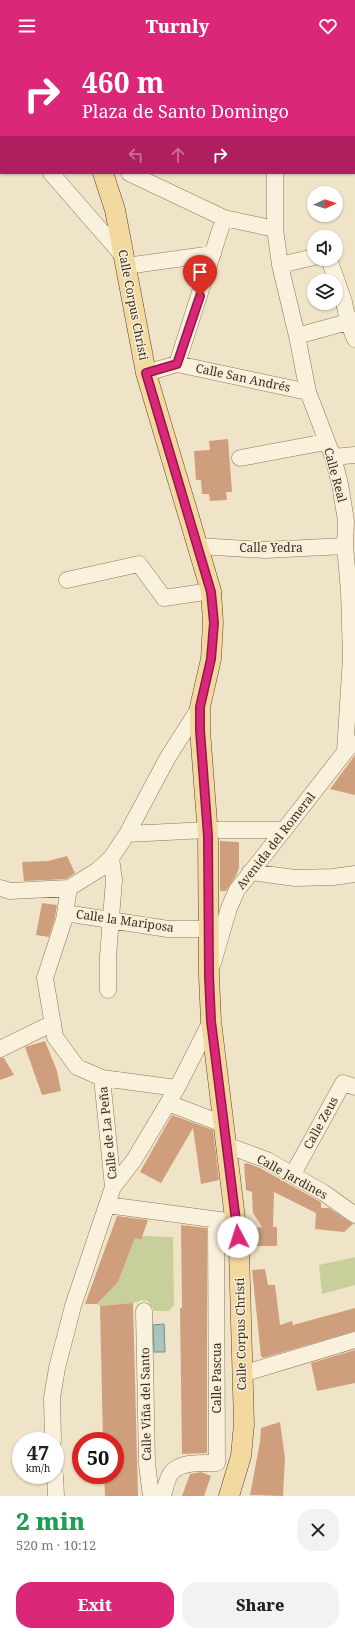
<!DOCTYPE html>
<meta charset="utf-8">
<style>
:root{--surface:#fff;--page:#f2f2f2;--text:#202124;--muted:#757577;--accent:#db2777}
body{margin:0;font-family:"Noto Serif",serif;background:var(--page);color:var(--text);height:100vh;display:flex;flex-direction:column;font-size:15px;white-space:nowrap}
*{box-sizing:border-box;margin:0}
p{font-size:13px;color:var(--muted)}
.icon{flex:none;width:22px;height:22px;fill:none;stroke:currentColor;stroke-width:2;stroke-linecap:round;stroke-linejoin:round}
.map{position:relative;height:1444px;overflow:hidden}
.sheet{display:flex;flex-direction:column;background:var(--surface);flex:1}
.sheet>*{flex:none}
.banner{position:absolute;left:0px;top:0px;width:355px;height:122px;box-shadow:0 1px 3px #0004;background:#db2777;color:#fff;overflow:hidden}
.needle{width:26px;rotate:87deg}
.buttons{position:absolute;left:307px;top:134px;display:grid;gap:8px}
.buttons a{display:grid;place-items:center;width:36px;height:36px;border-radius:50%;background:var(--surface);box-shadow:0 1px 3px #0004;font-size:20px}
.speed{position:absolute;left:12px;top:1380px;display:flex;gap:8px;font-size:20px;font-weight:700;text-align:center}
.speed>*{display:grid;place-content:center;width:52px;height:52px;border-radius:50%;background:var(--surface);box-shadow:0 1px 3px #0004;line-height:1}
.speed small{font-size:10px;font-weight:400}
.speed .limit{border:6px solid #d22;background:#fff;color:#111}
.pin{position:absolute;display:grid;place-items:center;width:34px;height:34px;color:#fff;margin:-41px -17px;border-radius:50% 50% 50% 0;rotate:-45deg;box-shadow:0 0 4px #0007}
.pin .icon{rotate:45deg}
.me{position:absolute;width:44px;margin:-22px;rotate:355deg;stroke-linejoin:round;filter:drop-shadow(0 0 3px #0008)}
.turn{display:flex;align-items:center;gap:14px;height:84px;padding:0 16px;font-size:18px}
.turn .icon{width:52px;height:52px;stroke-width:2.5}
.turn b{display:block;font-size:28px;line-height:34px}
.lanes{display:flex;align-items:center;height:38px;padding:0 16px;background:#0003;justify-content:center;gap:20px;direction:ltr}
.lanes .off{opacity:.35}
.round{display:grid;place-items:center;flex:none;width:42px;height:42px;border-radius:16px;background:var(--page)}
.overview{display:flex;align-items:center;justify-content:space-between;height:68px;padding:0 16px}
h1{font-size:24px;font-weight:800;line-height:30px;color:#1e9e55}
.primary-button{display:flex;gap:8px;margin-top:auto;padding:8px 16px}
.primary-button a{flex:1;height:46px;border-radius:16px;background:var(--accent);color:#fff;font-size:16px;font-weight:800;line-height:46px;text-align:center}
.primary-button a+a{background:var(--page);color:var(--text)}
header{display:flex;justify-content:space-between;align-items:center;height:52px;padding:0 16px;background:var(--accent);color:#fff;font-size:18px;font-weight:800}
.map>svg:first-child{display:block}
</style>
<header><svg class="icon" aria-label="menu" viewBox="0 0 24 24"><path d="M4 6h16M4 12h16M4 18h16"/></svg>Turnly<svg class="icon" aria-label="heart" viewBox="0 0 24 24"><path d="M12 20l-8-8c-3-5 5-10 8-4 3-6 11-1 8 4z"/></svg></header>
<div class="map">
<svg width="355" height="1444" viewBox="0 0 355 1444">
<rect width="100%" height="100%" fill="#f0e4c8"/>
<path fill="#c9cf9b" d="M142 1184 173 1185 174 1253 169 1259H154L148 1249 142 1248 133 1251 100 1254 97 1252 118 1230 135 1186 140 1188Z
M355 1205V1233L322 1242 319 1213Z"/>
<path fill="#a9c4bc" stroke="#6f938a" d="M164 1272 165 1300H154L153 1273Z"/>
<path fill="#cf9f7d" d="M228 387 232 440H226L227 448 210 449 209 442H202L201 428H196L194 399 210 398 209 389Z
M355 703V743L330 737Z
M220 789 239 790V816L236 824 226 839H220Z
M67 804 75 821 66 827 24 829 22 810 48 809Z
M42 851 57 853 55 866 49 885 36 883Z
M45 989 57 1019 61 1039 42 1043 25 995Z
M4 1006 14 1023 0 1028V1006Z
M172 1063 213 1078 219 1128 201 1132 193 1076 161 1131 140 1120Z
M247 1111 260 1116 319 1149 321 1151V1156H329L353 1172 344 1180 315 1177 316 1161 274 1140 273 1175H277V1194H256L254 1176 262 1175 253 1161 252 1140 246 1138 244 1112Z
M117 1164 148 1168 141 1188 135 1186 118 1230 97 1252H85Z
M181 1173 207 1176V1401L182 1402 180 1256H182Z
M265 1217 268 1233H275L280 1273 292 1269 293 1273 355 1256V1279L263 1306 261 1304 252 1218Z
M133 1251 138 1444H105L104 1423H115V1389H103L100 1254Z
M355 1298V1331L317 1339 311 1311Z
M280 1370 285 1406 283 1444 250 1443 260 1390 261 1376Z
M201 1420 211 1424 204 1444H182L190 1422Z"/>
<g fill="none" stroke-linecap="round" stroke-linejoin="round">
<g stroke="#8d765c" stroke-width="17">
<path id="minor" d="M84 0V1
M289 1V0
M0 62 1 63
M51 121 124 205
M129 121 224 166 275 177
M275 121V177L280 213 297 284 308 340 333 405 340 432 346 469 345 494 349 539 351 605 345 700
M329 207 344 250 348 270 355 287
M280 213 314 205
M126 214 213 202
M297 284 355 268
M177 312 224 166
M146 321 177 312 308 340
M333 405 355 403
M240 406 326 390
M198 494 265 498 345 494
M67 528 139 512 164 546 211 539
M127 782 207 778H284
M250 820 295 826 333 825 355 822
M0 836 10 839 69 836 98 818 111 806 127 782 168 705 200 655
M69 836 64 868 45 926 55 985 77 1015 102 1026 177 1036
M65 861 168 877H209
M213 911 229 856 237 838 352 691
M108 938V904L114 828 111 806
M0 997 53 971
M102 1026 113 1135
M168 1051 223 1072
M226 1093 267 1108 324 1141 355 1163
M293 1122 343 1031 355 1035
M107 1153 227 1169
M144 1259 147 1412 151 1444
M242 1322 355 1288
M53 1389 52 1346 57 1316 73 1254 113 1135 134 1108 177 1036 211 969
M55 1423 56 1444
M163 1444C165 1437 167 1425 172 1420 182 1409 204 1411 217 1411L216 1168"/>
</g>
<g stroke="#5b4430" stroke-width="21">
<path id="major" d="M51 0V1
M103 121 115 158 146 321 211 539 213 571 211 607 200 655V678L208 784 209 924 211 969 239 1199 244 1372 241 1404 229 1444"/>
</g>
<use href="#minor" stroke="#faf1dc" stroke-width="16"/>
<use href="#major" stroke="#f3d9a0" stroke-width="20"/>
</g>
<g fill="none" stroke-linecap="round" stroke-linejoin="round">
<g stroke="#8e194d" stroke-width="10">
<path id="route" d="M200 244 177 312 146 321 211 540 214 571 211 607 200 655V678L208 784 209 924 211 969 238 1185"/>
</g>
<use href="#route" stroke="#db2777" stroke-width="7"/>
</g>
<g text-anchor="middle" stroke-width="3" stroke-linejoin="round" paint-order="stroke">
<g font-size="12" fill="#3d2e20" stroke="#f7eed8">
<text transform="translate(133 253) rotate(79)" y="4">Calle Corpus Christi</text>
<text transform="translate(243 326) rotate(12)" y="4">Calle San Andrés</text>
<text transform="translate(335 423) rotate(75)" y="4">Calle Real</text>
<text x="271" y="500">Calle Yedra</text>
<text transform="translate(276 789) rotate(-52)" y="4">Avenida del Romeral</text>
<text transform="translate(125 869) rotate(8)" y="4">Calle la Mariposa</text>
<text transform="translate(321 1071) rotate(-61)" y="4">Calle Zeus</text>
<text transform="translate(108 1081) rotate(-96)" y="4">Calle de La Peña</text>
<text transform="translate(292 1125) rotate(29)" y="4">Calle Jardines</text>
<text transform="translate(241 1282) rotate(-91)" y="4">Calle Corpus Christi</text>
<text transform="translate(217 1326) rotate(-90)" y="4">Calle Pascua</text>
<text transform="translate(146 1352) rotate(-91)" y="4">Calle Viña del Santo</text>
</g>
</g>
</svg>
<div class="buttons">
<a><svg class="needle" viewBox="-14 -14 28 28"><path d="M0-13l5 13h-10z" fill="#e53935"/><path d="M0 13l5-13h-10z" fill="#757577"/></svg></a>
<a><svg class="icon" aria-label="sound" viewBox="0 0 24 24"><path d="M4 9h4l5-4v14l-5-4H4zM17 9q2 3 0 6"/></svg></a>
<a><svg class="icon" aria-label="layers" viewBox="0 0 24 24"><path d="M12 4l9 5-9 5-9-5zM3 14l9 5 9-5"/></svg></a>
</div>
<div class="speed"><div>47<small>km/h</small></div><div class="limit">50</div></div>
<div class="pin" style="left:200px;top:244px;background:#d93025"><svg class="icon" aria-label="arrive" viewBox="0 0 24 24"><path d="M6 21V4h12l-3 4 3 4H6"/></svg></div>
<svg class="me" style="left:238px;top:1185px" viewBox="-20 -20 40 40"><circle r="19" fill="#fff"/><path d="M0-13L10 11 0 6-10 11z" fill="#db2777"/></svg>
<div class="banner">
<div class="turn"><svg class="icon" aria-label="right" viewBox="0 0 24 24"><path d="M7 20v-9h11M14 6l5 5-5 5"/></svg><div><b>460 m</b>Plaza de Santo Domingo</div></div>
<div class="lanes"><svg class="icon off" aria-label="left" viewBox="0 0 24 24"><path d="M17 20v-9H6M10 6l-5 5 5 5"/></svg><svg class="icon off" aria-label="ahead" viewBox="0 0 24 24"><path d="M12 20V5M6 11l6-6 6 6"/></svg><svg class="icon" aria-label="right" viewBox="0 0 24 24"><path d="M7 20v-9h11M14 6l5 5-5 5"/></svg></div>
</div>
</div>
<section class="sheet">
<div class="overview"><div><h1>2 min</h1><p>520 m · 10:12</p></div><a class="round"><svg class="icon" aria-label="close" viewBox="0 0 24 24"><path d="M6 6l12 12M18 6L6 18"/></svg></a></div>
<div class="primary-button"><a>Exit</a><a>Share</a></div>
</section>
